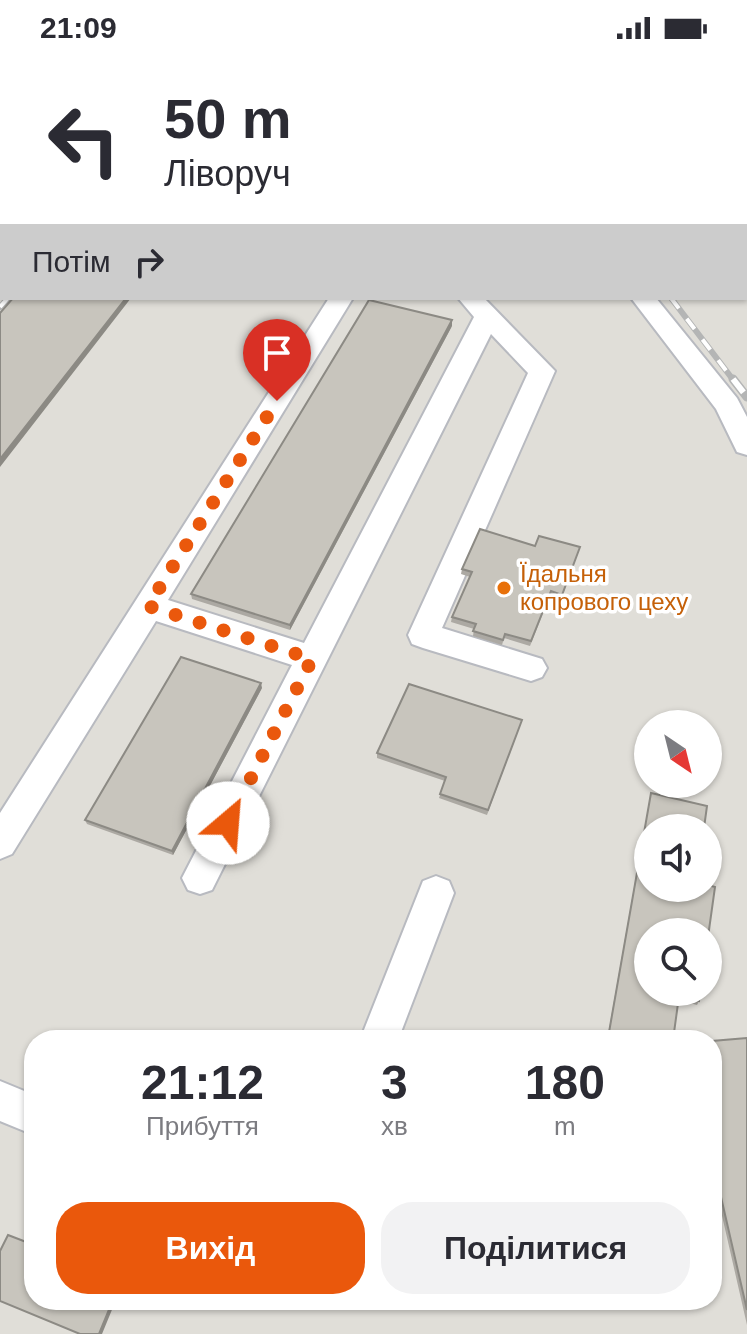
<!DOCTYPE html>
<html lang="uk">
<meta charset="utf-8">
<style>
:root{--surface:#fff;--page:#f2f2f3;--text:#2b2b33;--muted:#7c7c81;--accent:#ea580c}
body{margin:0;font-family:Arial,sans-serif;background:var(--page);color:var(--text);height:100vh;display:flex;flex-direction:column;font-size:30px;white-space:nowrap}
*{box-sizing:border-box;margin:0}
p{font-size:26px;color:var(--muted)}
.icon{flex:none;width:44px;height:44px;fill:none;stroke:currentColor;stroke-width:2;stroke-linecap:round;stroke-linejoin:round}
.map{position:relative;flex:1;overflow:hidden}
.side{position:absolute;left:24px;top:974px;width:698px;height:280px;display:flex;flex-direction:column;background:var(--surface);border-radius:32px;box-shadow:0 2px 6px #0004}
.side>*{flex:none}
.banner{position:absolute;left:0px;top:0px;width:748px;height:244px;box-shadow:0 2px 6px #0004;background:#fff;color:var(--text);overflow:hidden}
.needle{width:52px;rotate:145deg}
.fabs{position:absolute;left:634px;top:654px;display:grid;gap:16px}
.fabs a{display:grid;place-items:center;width:88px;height:88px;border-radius:50%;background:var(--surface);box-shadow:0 2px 6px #0004;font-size:40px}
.pin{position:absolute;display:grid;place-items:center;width:68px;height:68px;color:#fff;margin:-82px -34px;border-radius:50% 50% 50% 0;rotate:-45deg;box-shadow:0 0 8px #0007}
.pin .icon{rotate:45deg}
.me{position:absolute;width:88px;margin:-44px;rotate:27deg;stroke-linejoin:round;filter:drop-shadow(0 0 6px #0008)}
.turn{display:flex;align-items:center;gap:28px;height:168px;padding:0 32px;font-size:36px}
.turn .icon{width:104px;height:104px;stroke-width:2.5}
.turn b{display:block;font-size:56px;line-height:68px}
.then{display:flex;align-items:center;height:76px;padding:0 32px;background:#0003;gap:16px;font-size:30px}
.eta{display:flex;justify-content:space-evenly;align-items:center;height:136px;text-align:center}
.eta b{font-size:48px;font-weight:600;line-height:56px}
.primary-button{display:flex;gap:16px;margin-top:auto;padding:16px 32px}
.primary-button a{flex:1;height:92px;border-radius:32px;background:var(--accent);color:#fff;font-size:32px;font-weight:600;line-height:92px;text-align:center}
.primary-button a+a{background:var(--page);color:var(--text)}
.status{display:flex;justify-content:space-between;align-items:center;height:56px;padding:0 40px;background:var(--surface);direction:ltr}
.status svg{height:22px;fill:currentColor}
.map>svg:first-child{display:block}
</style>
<div class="status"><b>21:09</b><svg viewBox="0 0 49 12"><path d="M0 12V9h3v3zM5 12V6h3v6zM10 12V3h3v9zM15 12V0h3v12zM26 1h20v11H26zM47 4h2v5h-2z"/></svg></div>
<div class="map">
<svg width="747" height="1278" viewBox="0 0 747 1278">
<rect width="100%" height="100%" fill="#edebe0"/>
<path fill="#e0ded8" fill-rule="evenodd" d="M0 0H747V1278H0ZM2 2H746V242H2ZM648 668H708V728H648ZM648 772H708V832H648ZM648 876H708V936H648ZM34 984H712V1244H34Z"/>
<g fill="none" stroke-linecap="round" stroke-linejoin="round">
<g stroke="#b8bac0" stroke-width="4">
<path id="minor" d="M290 0H312L313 2H291Z
M2 72V87L0 88V73Z
M329 242H353L168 544 304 587 474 261 458 242H484L555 315 442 572 542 603 547 612 542 621 531 625 423 592 412 588 408 579 528 317 491 278 212 834 200 838 188 834 182 822 292 609 156 565 12 798 0 803V757Z
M631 242H656L737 342 747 361V399L737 396 716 353Z
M436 820 449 825 454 837 398 984H360L423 825Z
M0 1025 34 1039V1079L0 1065Z"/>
</g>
<use href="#minor" fill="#fff" fill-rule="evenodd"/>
<g stroke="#b4b5b5" stroke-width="6">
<path id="rail-far1" d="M329 0 332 2
M418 0 422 2
M491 0 494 2
M581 0 584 2
M22 2 25 0
M0 201 2 198
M671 242 734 325
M0 251 8 242"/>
</g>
<g stroke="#b4b5b5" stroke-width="9">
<path id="rail" d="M733 323 747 341"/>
</g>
<use href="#rail-far1" stroke="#fff" stroke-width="4" stroke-dasharray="13" stroke-linecap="butt"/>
<use href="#rail" stroke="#fff" stroke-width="6" stroke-dasharray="17" stroke-linecap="butt"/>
</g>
<path fill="#aca9a3" d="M452 270 290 574 192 543 191 538Z
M535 490 580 491 561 544 550 540 530 590 504 582 502 589 473 580 474 573 451 566 452 561 470 521 461 518 462 513Z
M262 632 173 799 87 768 85 764Z
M522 664 487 759 439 742 445 725 377 702V697Z
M651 737 648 772 700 936 699 945 697 949 679 944 673 984H607L650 741Z
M747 982V1269L712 1116V985Z
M577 1244H662L579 1252Z"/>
<path fill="#8c8a84" d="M126 242H131L0 411V403Z
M452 264V270L290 574V569Z
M261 627 262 632 173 799 172 795Z
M113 1244H116L102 1278H99Z"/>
<path fill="#c8c5bd" stroke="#8c8a84" stroke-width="2" d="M13 242H126L0 403V257Z
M369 244 452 264 290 569 191 538Z
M480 473 535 490 539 480 580 491 562 539 551 535 531 585 505 578 503 584 473 575 476 568 452 561 472 516 462 513Z
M181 601 261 627 172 795 85 764Z
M409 628 522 664 488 754 440 738 446 721 377 697Z
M651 737 707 750 704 772H648V832H708V829L715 831 708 881V876H648V936H700L699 945 679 940 673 984H615L608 982Z
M747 982V1254L712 1102V985Z
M8 1179 34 1189V1244H113L99 1278H80L0 1245V1195Z
M579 1244H652L580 1251Z"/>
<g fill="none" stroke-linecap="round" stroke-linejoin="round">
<path stroke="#ea580c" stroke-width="14" stroke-dasharray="0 25.2" d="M228 767 312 603 148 550 277 345"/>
</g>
<circle fill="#e8710a" stroke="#fff" stroke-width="3" cx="504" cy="532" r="8"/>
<g text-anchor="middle" stroke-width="7" stroke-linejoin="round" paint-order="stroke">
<g font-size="24" fill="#c56008" stroke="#fff" text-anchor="start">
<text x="520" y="526">Їдальня<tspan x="520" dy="28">копрового цеху</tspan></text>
</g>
</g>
</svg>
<div class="fabs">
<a><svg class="needle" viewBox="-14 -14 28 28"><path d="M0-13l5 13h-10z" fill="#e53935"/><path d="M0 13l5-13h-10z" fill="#7c7c81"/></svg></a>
<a><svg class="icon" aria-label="sound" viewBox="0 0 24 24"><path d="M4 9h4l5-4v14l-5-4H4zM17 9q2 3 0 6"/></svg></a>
<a><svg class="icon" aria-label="search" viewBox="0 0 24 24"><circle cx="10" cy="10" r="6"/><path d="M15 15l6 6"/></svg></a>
</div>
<div class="pin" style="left:277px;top:345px;background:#d93025"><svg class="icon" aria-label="arrive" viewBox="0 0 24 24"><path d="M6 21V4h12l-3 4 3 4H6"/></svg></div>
<svg class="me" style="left:228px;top:767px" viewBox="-20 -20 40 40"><circle r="19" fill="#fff"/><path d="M0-13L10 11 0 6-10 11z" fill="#ea580c"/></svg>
<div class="banner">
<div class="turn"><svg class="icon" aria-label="left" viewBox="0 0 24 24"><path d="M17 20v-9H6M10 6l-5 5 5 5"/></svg><div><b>50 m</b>Ліворуч</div></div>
<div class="then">Потім<svg class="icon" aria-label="right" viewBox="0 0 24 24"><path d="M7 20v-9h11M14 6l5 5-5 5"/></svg></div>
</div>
<section class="side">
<div class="eta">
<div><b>21:12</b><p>Прибуття</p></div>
<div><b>3</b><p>хв</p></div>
<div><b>180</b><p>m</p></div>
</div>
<div class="primary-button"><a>Вихід</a><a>Поділитися</a></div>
</section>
</div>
